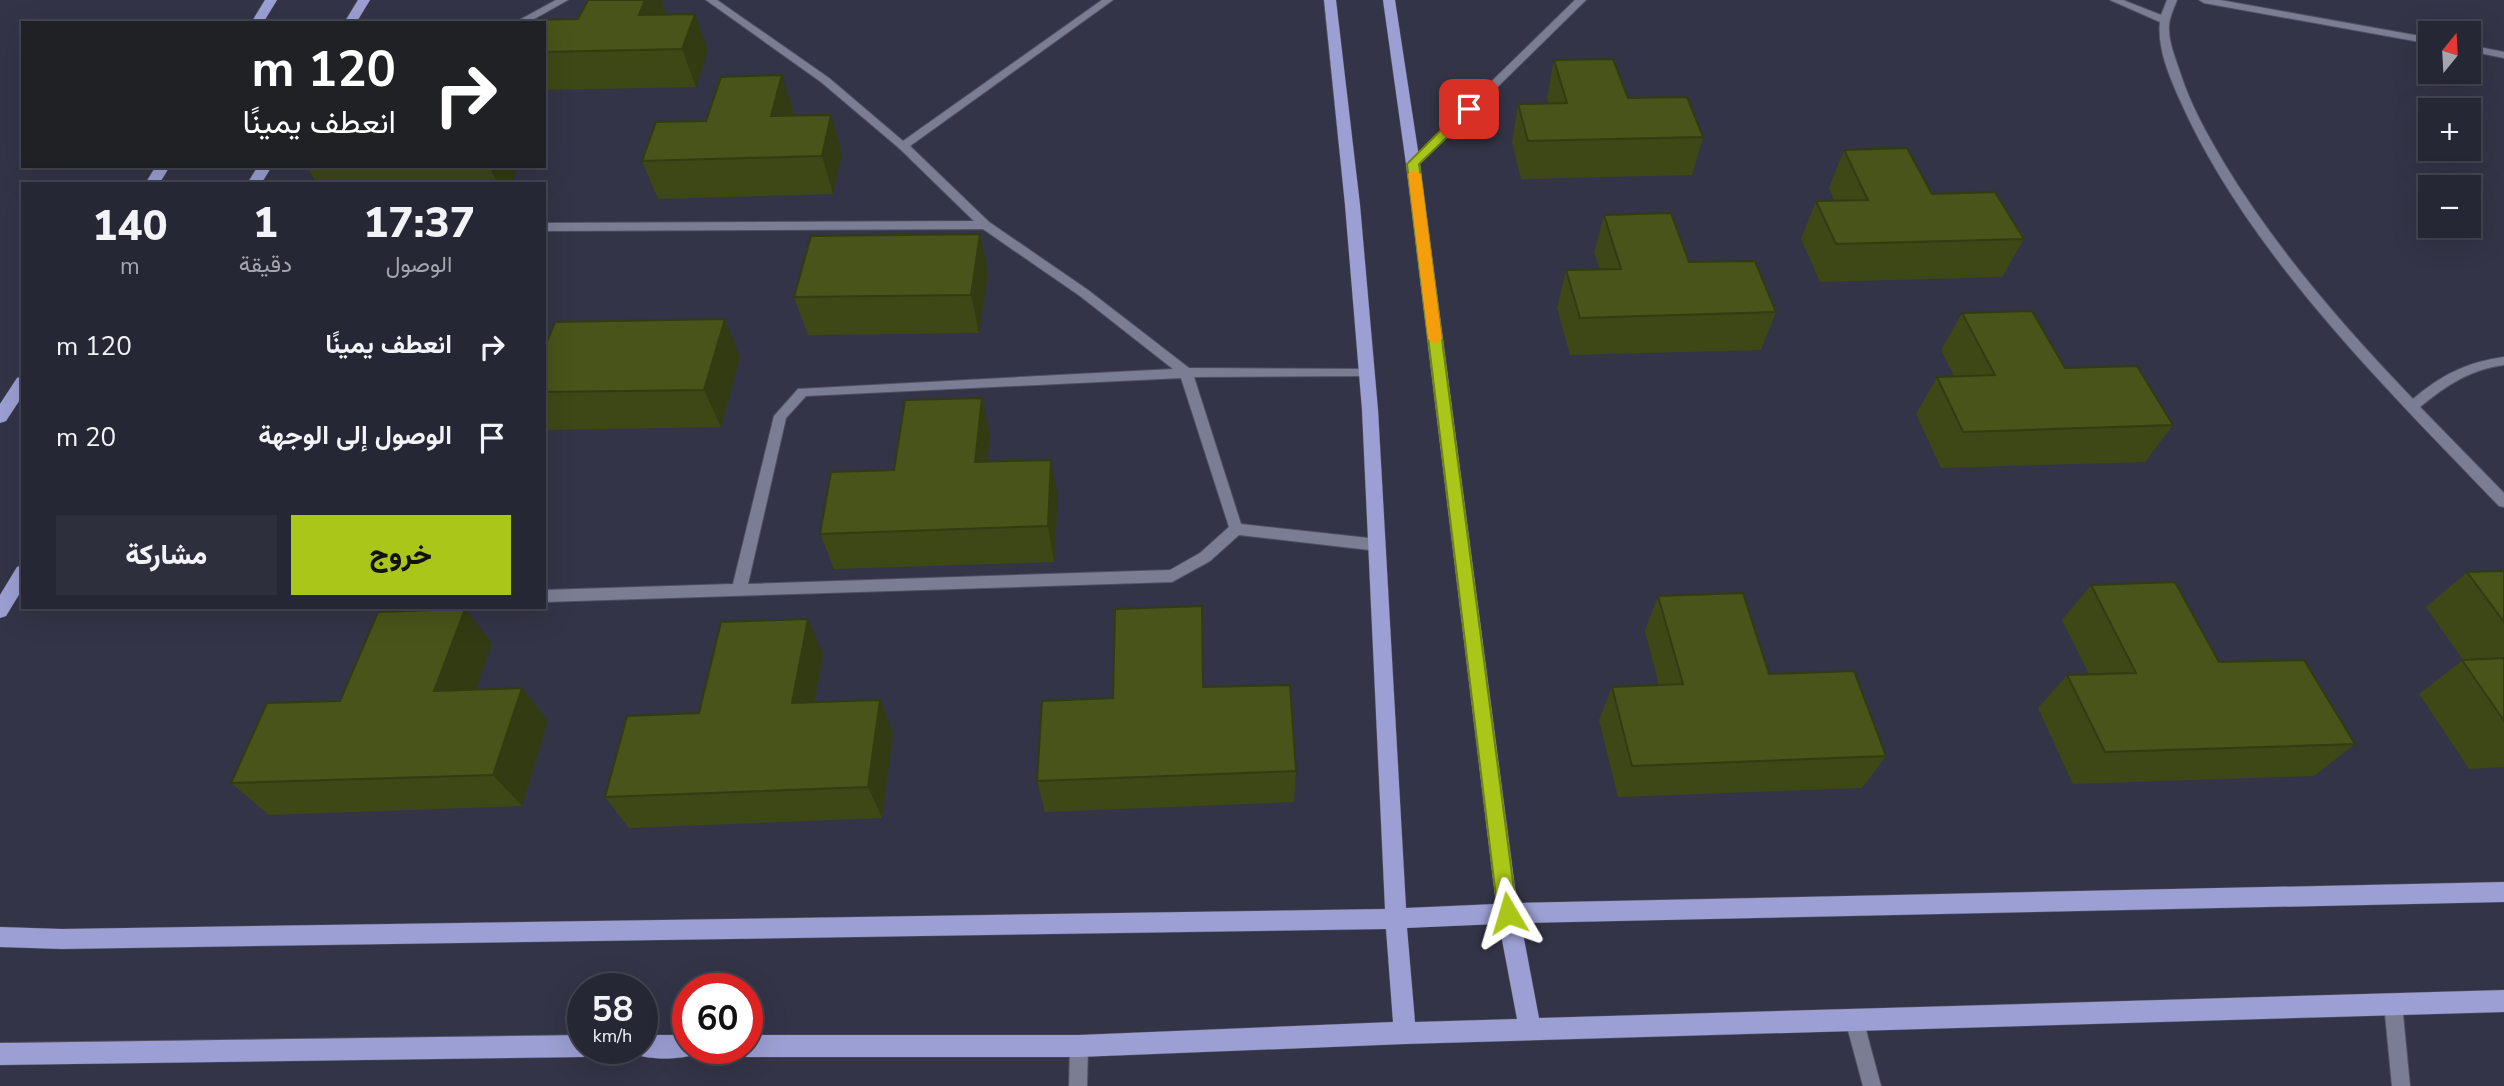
<!DOCTYPE html>
<html lang="ar">
<meta charset="utf-8">
<style>
:root{--surface:#262735;--page:#2e2f3d;--text:#f1f3f6;--muted:#a4a5ad;--line:#424450;--accent:#aac719}
body{margin:0;font-family:"Nunito Sans",Vazirmatn,sans-serif;background:var(--page);color:var(--text);direction:rtl;height:100vh;display:flex;flex-direction:column;font-size:26px;white-space:nowrap}
*{box-sizing:border-box;margin:0}
p{font-size:23px;color:var(--muted)}
.icon{flex:none;width:38px;height:38px;fill:none;stroke:currentColor;stroke-width:2;stroke-linecap:round;stroke-linejoin:round}
.map{position:relative;flex:1;overflow:hidden;direction:ltr}
.panel{position:absolute;left:21px;top:182px;width:525px;height:427px;display:flex;flex-direction:column;background:var(--surface);border-radius:0px;box-shadow:0 7px 28px #0002,0 0 0 2px var(--line);direction:rtl}
.panel>*{flex:none}
.hud{position:absolute;left:21px;top:21px;width:525px;height:147px;border-radius:0px;box-shadow:0 7px 28px #0002,0 0 0 2px var(--line);direction:rtl;background:#202124;color:#fff;overflow:hidden}
.needle{width:46px;rotate:18deg}
.fabs{position:absolute;left:2418px;top:21px;display:grid;gap:14px}
.fabs a{display:grid;place-items:center;width:63px;height:63px;border-radius:0px;background:var(--surface);box-shadow:0 7px 28px #0002,0 0 0 2px var(--line);font-size:35px}
.speed{position:absolute;left:567px;top:973px;display:flex;gap:14px;font-size:35px;font-weight:700;text-align:center}
.speed>*{display:grid;place-content:center;width:91px;height:91px;border-radius:50%;background:var(--surface);box-shadow:0 7px 28px #0002,0 0 0 2px var(--line);line-height:1}
.speed small{font-size:18px;font-weight:400}
.speed .limit{border:10px solid #d22;background:#fff;color:#111}
.pin{position:absolute;display:grid;place-items:center;width:60px;height:60px;color:#fff;margin:-30px;border-radius:14px;box-shadow:0 4px 10px #0006}
.me{position:absolute;width:77px;margin:-38px;rotate:353deg;stroke-linejoin:round;filter:drop-shadow(0 0 5px #0008)}
.turn{display:flex;align-items:center;gap:24px;height:147px;padding:0 35px;font-size:32px}
.turn .icon{width:91px;height:91px;stroke-width:2.5}
.turn b{display:block;font-size:49px;line-height:60px}
.eta{display:flex;justify-content:space-evenly;align-items:center;height:119px;text-align:center}
.eta b{font-size:42px;font-weight:800;line-height:49px}
.action{display:flex;gap:14px;margin-top:auto;padding:14px 35px}
.action a{flex:1;height:80px;border-radius:0px;background:var(--accent);color:#111;font-size:28px;font-weight:800;line-height:80px;text-align:center}
.action a+a{background:var(--page);color:var(--text)}
ul{padding:0;list-style:none}
li{display:flex;align-items:center;gap:21px;height:91px;padding:0 35px}
li div{flex:1}
li b{display:block;font-size:26px}
li em{font-style:normal}
.map>svg:first-child{display:block}
</style>
<div class="map">
<svg width="2504" height="1086" viewBox="0 0 2504 1086">
<rect width="100%" height="100%" fill="#333447"/>
<g fill="none" stroke-linecap="round" stroke-linejoin="round">
<g stroke="#505161" stroke-width="2">
<path id="service" d="M2393 995 2399 998 2402 1004 2410 1086H2392L2384 1004 2387 998Z
M1854 1010 1860 1013 1863 1019 1881 1086H1863L1845 1019 1848 1013Z"/>
</g>
<g stroke="#505161" stroke-width="2">
<path id="minor" d="M556 0H568L527 23H514Z
M706 0H717L829 78 903 141 1102 0H1113L910 146 989 222 1088 290 1189 368 1370 369 1372 372 1370 375 1366 376 1194 377 1241 524 1378 539 1383 541 1385 545 1383 549 1378 551 1239 535 1210 561 1172 582 544 602V590L733 584 774 416 798 389 1173 369 1080 296 983 229 544 231V223L974 221 899 148 821 82ZM1181 378 1229 527 1200 553 1170 570 748 584 786 418 806 396Z
M1575 0H1586L1417 166H1409V162Z
M2110 0H2123L2161 15 2167 0H2177C2174 8 2170 16 2169 25 2168 41 2175 57 2180 72 2190 104 2207 134 2224 163 2276 249 2343 326 2413 399 2441 375 2467 362 2504 357V365C2469 370 2447 385 2420 407L2504 493V507L2499 506C2385 387 2246 251 2179 98 2169 76 2157 47 2160 22Z
M2199 0H2220L2431 38V44L2204 3Z
M2469 45 2504 52V58L2469 51Z
M1079 1037 1085 1040 1088 1046 1087 1086H1069L1070 1046 1073 1040Z"/>
</g>
<g stroke="#505161" stroke-width="1">
<path id="primary" d="M265 0H277L263 23H251Z
M358 0H370L356 23H344Z
M1324 0H1336L1360 205 1378 410 1406 908 1496 904 1406 164 1383 0H1395L1420 164 1517 903 2504 882V902L1521 923 1539 1018 2504 990V1012L1405 1044 1079 1057H747L739 1054 737 1048H747V1035H1079L1393 1022 1386 929 62 949 0 947V927L62 929 1385 909 1362 410 1345 205ZM1499 924 1517 1019 1415 1022 1407 928Z
M156 166H170L159 184H145Z
M258 166H272L261 184H247Z
M23 376V395L6 421 0 423V404L17 378Z
M23 565V588L6 616 0 618V595L17 567Z
M583 1035V1048H593L591 1054 583 1057 0 1065V1043Z
M642 1035H688V1048H698L696 1054C680 1060 650 1060 634 1054L632 1048H642Z"/>
</g>
<use href="#service" fill="#7b7d93" fill-rule="evenodd"/>
<use href="#minor" fill="#7b7d93" fill-rule="evenodd"/>
<use href="#primary" fill="#9c9fd3" fill-rule="evenodd"/>
</g>
<path fill="#3e4816" d="M588 0H661L666 14 708 51 696 87 544 90V23L578 19Z
M1554 60 1703 137 1692 175 1521 179 1512 142 1518 104 1548 103 1547 98Z
M782 75 794 113 793 116 831 115 842 153 833 194 658 199 642 161Z
M1844 150 2024 239 2002 277 1820 282 1801 239 1816 201 1834 200 1829 188Z
M306 166H519L511 184H317Z
M1604 215 1776 312 1761 350 1570 355 1557 308 1566 270 1600 269 1594 253Z
M980 234 988 272 979 333 808 335 794 297Z
M1962 313 2065 368 2173 425 2145 462 1941 468 1916 414 1937 377 1954 376 1941 350Z
M725 319 740 357 721 427 548 430 544 423V392Z
M982 398 990 435 987 462 1058 496 1054 562 834 569 820 534 894 470Z
M2504 571V767L2469 769 2419 694 2463 660 2426 607 2467 572Z
M2091 585 2219 662 2355 744 2314 776 2073 784 2038 708 2067 675 2089 674 2062 620Z
M1658 596 1886 756 1862 788 1618 797 1599 720 1612 687 1659 685 1645 631Z
M1202 606 1204 687 1296 771 1294 802 1045 812 1037 781 1113 698Z
M492 643 476 689 522 688 548 721 522 806 269 815 231 783 340 701Z
M823 654 815 702 880 700 893 733 882 818 629 828 605 797 699 713Z"/>
<path fill="#323b12" d="M645 0H661L667 17 639 15Z
M695 14 708 51 696 87 682 49Z
M782 75 794 113 783 154 771 116Z
M831 115 842 153 833 194 822 156Z
M489 166H519L511 184H498Z
M980 234 988 272 979 333 971 295Z
M725 319 740 357 721 427 704 390Z
M982 398 990 435 984 499 975 462Z
M1051 460 1058 496 1054 562 1048 526Z
M1202 606 1203 640 1205 720 1203 687Z
M465 609 492 643 464 724 434 691Z
M808 619 823 654 809 736 792 703Z
M522 688 548 721 522 806 493 775Z
M880 700 893 733 882 818 868 787Z"/>
<path fill="#485419" stroke="#323b12" stroke-width="2" d="M588 0H645L639 15 695 14 682 49 544 52V23H531L532 20 578 19Z
M1613 59 1628 98 1687 97 1703 137 1528 141 1518 104 1567 103 1554 60Z
M782 75 771 116 831 115 822 156 642 161 656 122 706 121 721 77Z
M1907 148 1932 194 1995 192 2024 239 1836 244 1816 201 1868 200 1844 150Z
M1671 213 1689 262 1755 261 1776 312 1580 318 1566 270 1621 269 1604 215Z
M980 234 971 295 794 297 811 236Z
M2032 311 2065 368 2137 366 2173 425 1963 432 1937 377 1995 375 1962 313Z
M725 319 704 390 544 392V349L555 322Z
M982 398 975 462 1051 460 1048 526 820 534 831 472 894 470 905 400Z
M2504 571V622L2467 572Z
M2175 582 2219 662 2304 660 2355 744 2105 752 2067 675 2136 673 2091 585Z
M1743 593 1769 674 1854 671 1886 756 1632 766 1612 687 1683 684 1658 596Z
M1202 606 1203 687 1290 685 1296 771 1037 781 1042 701 1113 698 1115 609Z
M465 609 434 691 522 688 493 775 231 783 267 703 340 701 378 612Z
M808 619 792 703 880 700 868 787 605 797 627 716 699 713 721 622Z
M2504 658V721L2462 660Z"/>
<path fill="#aac719" stroke="#6e8110" stroke-width="2" d="M1469 105 1473 106V112L1419 164 1517 913 1515 919 1508 922 1501 919 1498 913 1407 164 1465 106Z"/>
<path fill="#f59e0b" d="M1414 170 1421 174 1442 339 1435 344 1428 339 1408 174Z"/>
</svg>
<div class="fabs">
<a><svg class="needle" viewBox="-14 -14 28 28"><path d="M0-13l5 13h-10z" fill="#e53935"/><path d="M0 13l5-13h-10z" fill="#a4a5ad"/></svg></a>
<a>+</a>
<a>−</a>
</div>
<div class="speed"><div>58<small>km/h</small></div><div class="limit">60</div></div>
<div class="pin" style="left:1469px;top:109px;background:#d93025"><svg class="icon" aria-label="arrive" viewBox="0 0 24 24"><path d="M6 21V4h12l-3 4 3 4H6"/></svg></div>
<svg class="me" style="left:1508px;top:913px" viewBox="-20 -20 40 40"><path d="M0-17L14 15 0 8-14 15z" fill="#aac719" stroke="#fff" stroke-width="4"/></svg>
<div class="hud">
<div class="turn"><svg class="icon" aria-label="right" viewBox="0 0 24 24"><path d="M7 20v-9h11M14 6l5 5-5 5"/></svg><div><b>120 m</b>انعطف يمينًا</div></div>
</div>
<section class="panel">
<div class="eta">
<div><b>17:37</b><p>الوصول</p></div>
<div><b>1</b><p>دقيقة</p></div>
<div><b>140</b><p>m</p></div>
</div>
<ul>
<li><svg class="icon" aria-label="right" viewBox="0 0 24 24"><path d="M7 20v-9h11M14 6l5 5-5 5"/></svg><div><b>انعطف يمينًا</b></div><em>120 m</em></li>
<li><svg class="icon" aria-label="arrive" viewBox="0 0 24 24"><path d="M6 21V4h12l-3 4 3 4H6"/></svg><div><b>الوصول إلى الوجهة</b></div><em>20 m</em></li>
</ul>
<div class="action"><a>خروج</a><a>مشاركة</a></div>
</section>
</div>
